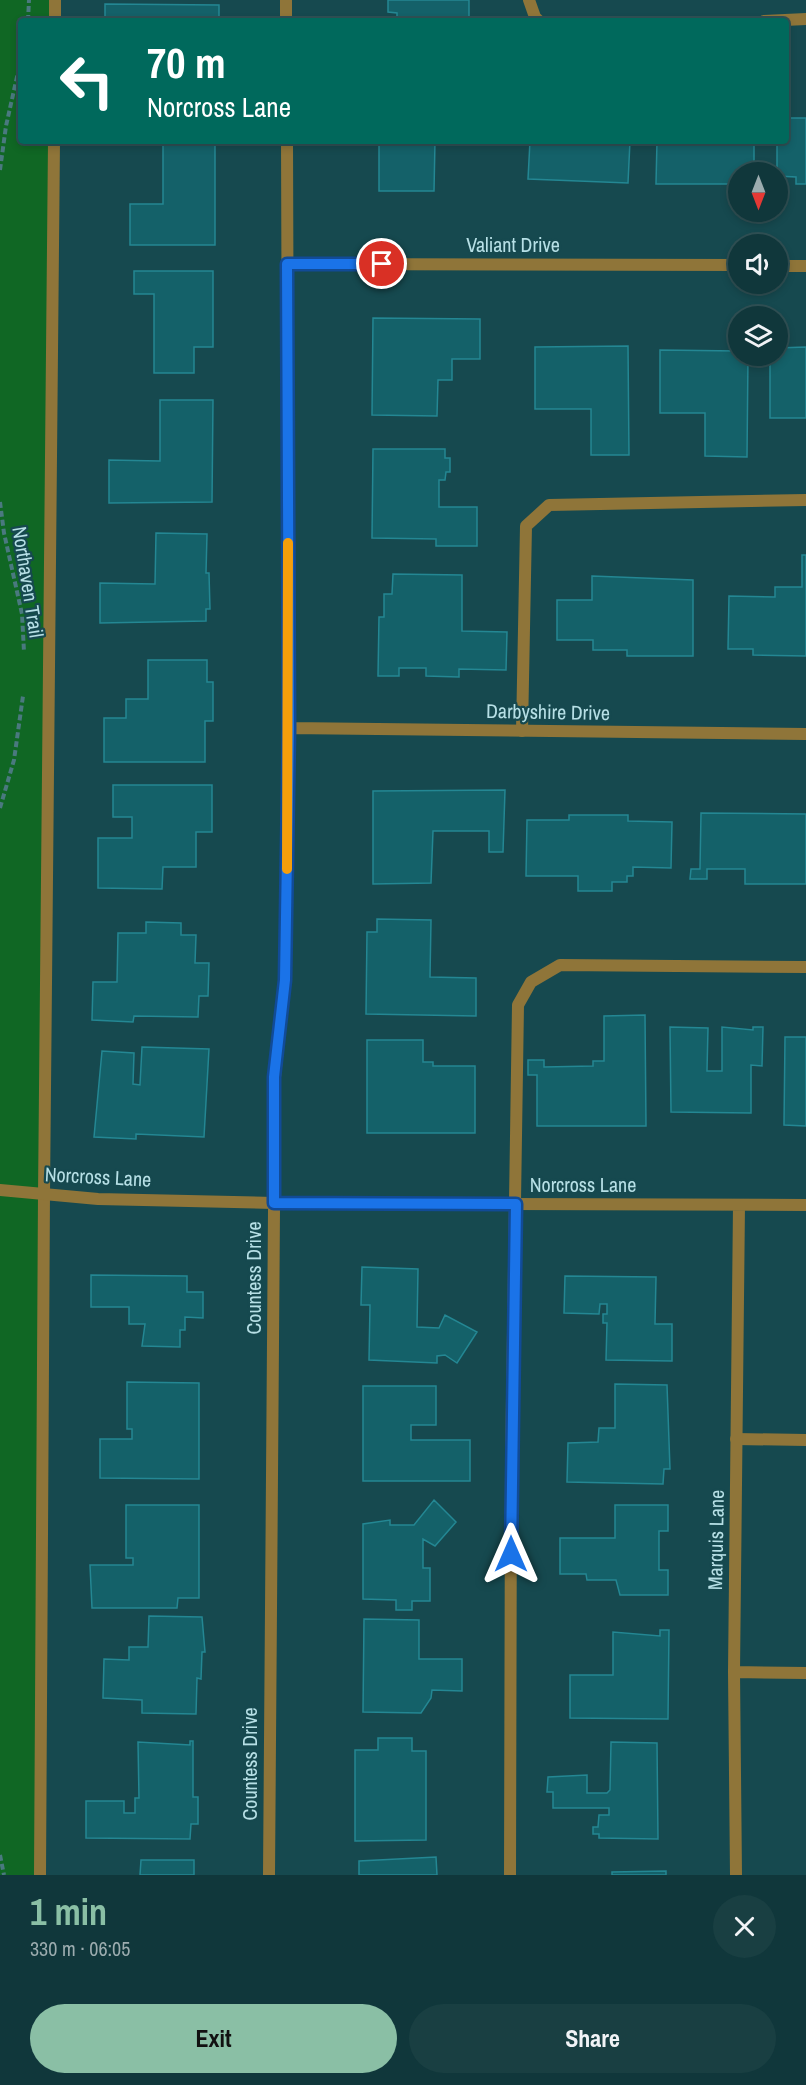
<!DOCTYPE html>
<meta charset="utf-8">
<style>
:root{--surface:#10373b;--page:#193f42;--text:#f1f3f6;--muted:#9cacaf;--line:#305155;--accent:#8abfa5}
body{margin:0;font-family:"Archivo Narrow",sans-serif;background:var(--page);color:var(--text);height:100vh;display:flex;flex-direction:column;font-size:22px;white-space:nowrap}
*{box-sizing:border-box;margin:0}
p{font-size:20px;color:var(--muted)}
.icon{flex:none;width:33px;height:33px;fill:none;stroke:currentColor;stroke-width:2;stroke-linecap:round;stroke-linejoin:round}
.map{position:relative;height:1875px;overflow:hidden}
.drawer{display:flex;flex-direction:column;background:var(--surface);flex:1}
.drawer>*{flex:none}
.top-card{position:absolute;left:18px;top:18px;width:771px;height:126px;border-radius:6px;box-shadow:0 3px 9px #0003,0 0 0 2px var(--line);background:#00695c;color:#fff;overflow:hidden}
.needle{width:39px;rotate:180deg}
.fabs{position:absolute;left:728px;top:162px;display:grid;gap:12px}
.fabs a{display:grid;place-items:center;width:60px;height:60px;border-radius:50%;background:var(--surface);box-shadow:0 3px 9px #0003,0 0 0 2px var(--line);font-size:30px}
.pin{position:absolute;display:grid;place-items:center;width:51px;height:51px;color:#fff;margin:-26px;border:3px solid #fff;border-radius:50%;box-shadow:0 2px 6px #0007}
.me{position:absolute;width:66px;margin:-33px;rotate:0deg;stroke-linejoin:round;filter:drop-shadow(0 0 4px #0008)}
.turn{display:flex;align-items:center;gap:21px;height:126px;padding:0 30px;font-size:27px}
.turn .icon{width:78px;height:78px;stroke-width:2.5}
.turn b{display:block;font-size:42px;line-height:51px}
.round{display:grid;place-items:center;flex:none;width:63px;height:63px;border-radius:32px;background:var(--page)}
.headline{display:flex;align-items:center;justify-content:space-between;height:102px;padding:0 30px}
h1{font-size:36px;font-weight:700;line-height:45px;color:var(--accent)}
.primary-button{display:flex;gap:12px;margin-top:auto;padding:12px 30px}
.primary-button a{flex:1;height:69px;border-radius:36px;background:var(--accent);color:#111;font-size:24px;font-weight:700;line-height:69px;text-align:center}
.primary-button a+a{background:var(--page);color:var(--text)}
.map>svg:first-child{display:block}
</style>
<div class="map">
<svg width="806" height="1875" viewBox="0 0 806 1875">
<rect width="100%" height="100%" fill="#16494f"/>
<path fill="#106724" d="M0 0H52V21H21V141H51L39 1875H0Z"/>
<path fill="#146169" stroke="#248793" stroke-width="1.5" d="M388 0H469V21H397V13L388 12Z
M105 4 219 5V21H105Z
M786 114 787 118H806V184H796V177L777 176V141H786Z
M379 141H435L434 191H379Z
M530 141H630L628 183 528 179Z
M657 141H754V172H738L736 184H656Z
M163 143H215V245H130V204H163Z
M134 271H213V347H194V373H154V294H134Z
M373 318 480 319V359H452V380H438L437 416 372 415Z
M628 346 629 455H591V409H535V347Z
M806 347V418H770V356H777V348Z
M660 350 738 351V356H748L747 457 705 456V413H660Z
M160 400H213L212 502 109 503V460L160 461Z
M373 449H445V458H450V472H446L445 480H439V507H477V546H436V539L372 538Z
M156 533 207 534 206 573H209L210 609H206V621L100 623V583L155 584Z
M802 555H806V656L753 655V649H728L729 596 775 597V587H802Z
M393 574 462 575V631L507 632 506 670 459 669V677L426 676V668H399V676H378L379 617H384V594H392Z
M592 576 693 580V656H627V650H593V640H557V600H592Z
M148 660H207V682H213V721H205V762H104V718H126V699H148Z
M113 785H212V832H196V867H163L162 889 98 888V838H132V817H113Z
M505 790 503 852H489V831H433L431 883 373 884V791Z
M701 813 806 814V884H745V869H707V879H690L691 869H700Z
M569 815H628V821L672 822 671 868 633 867V876H627V882H612V891H578V876H526L527 820H569Z
M377 919 431 920 430 977 476 978V1016L366 1014 367 932H377Z
M146 922 181 923V935H196L195 963H209L208 996H199L198 1017 134 1016 133 1022 92 1020 93 982H117L118 933H146Z
M645 1015 646 1126H537V1075H528V1060H544V1067L593 1066V1061H604V1016Z
M670 1027 708 1028 707 1071H722V1027L753 1030V1027H763L762 1066 751 1065V1113L671 1112Z
M785 1037H806V1126L784 1125Z
M367 1040H423V1062H433V1066H475V1133H367Z
M142 1047 209 1049 204 1137 136 1134V1139L94 1137 102 1051 134 1053 133 1084 140 1085Z
M362 1267 418 1269 417 1327 439 1328 445 1315 477 1332 457 1363 445 1355 437 1356V1363L369 1360 370 1305H361Z
M91 1275 187 1276V1292H203V1318L185 1317V1330H180V1347L142 1346 145 1324H129V1307H91Z
M565 1276 656 1277 655 1324H672V1361L606 1360 607 1323H603V1314H607V1304H600L599 1314 564 1313Z
M127 1382 199 1383V1479L100 1478V1439H132V1429H127Z
M615 1384 667 1385 670 1469H664L663 1484 567 1482 568 1443 598 1442 599 1428H615Z
M363 1386H436V1425H411V1440H470V1481H363Z
M434 1500 456 1522 435 1546 423 1539V1568H430V1601H412V1610H396V1600L363 1599V1524L390 1520V1525H414Z
M126 1505H199V1598H178L177 1608H92L90 1565H133V1558H126Z
M615 1505H668V1531H659V1570H668V1595H620L616 1580H587L586 1574H560V1538H615Z
M149 1616 202 1617 205 1652H202L201 1679 197 1678 196 1714 142 1713V1700L103 1698 104 1659 129 1660V1647H148Z
M364 1619 419 1620V1659H462V1691L432 1690 431 1698 421 1713 363 1712Z
M660 1630H669L668 1719 570 1718V1675H613V1632L660 1636Z
M378 1738H412V1751H426V1840L355 1841V1750H378Z
M190 1741H193V1797H198V1824H191L190 1839 86 1838V1801H124V1813H135V1798H139L138 1742 190 1745Z
M611 1742 657 1743 658 1839 599 1838V1834H593V1827H598L599 1815H609V1808H553V1792H547L548 1777 587 1775V1793H607L610 1790Z
M436 1857 437 1875H359V1861Z
M141 1860H194V1875H140Z
M666 1871V1875H612V1872Z"/>
<g fill="none" stroke-linecap="round" stroke-linejoin="round">
<path stroke="#4a797f" stroke-width="4" stroke-dasharray="6 3" stroke-linecap="butt" d="M28 21 29 0
M0 170 6 126 21 59
M0 502 4 533 22 614 24 652
M0 808 14 760 23 696
M0 1855 4 1875"/>
<path stroke="#8f7539" stroke-width="12" d="M529 0 535 17 539 21
M55 21V0
M764 21 806 19
M522 731 526 526 549 505 806 500
M736 1439 806 1440
M40 1875 44 1194 54 141
M510 1875 511 1463 518 1005 531 982 560 965 806 967"/>
<path stroke="#8f7539" stroke-width="12" d="M286 0V21
M287 264 738 265
M777 266H806
M289 728 806 734
M0 1190 98 1199 274 1203 806 1205
M734 1672 806 1673
M269 1875 275 1077 285 980 289 728 287 141
M736 1875 734 1672 739 1205"/>
</g>
<g fill="none" stroke-linecap="round" stroke-linejoin="round">
<g stroke="#114b97" stroke-width="15">
<path id="route" d="M382 264H287L289 728 285 980 274 1077V1203L516 1204 511 1554"/>
</g>
<use href="#route" stroke="#1a73e8" stroke-width="10"/>
<path stroke="#f59e0b" stroke-width="10" d="M287 869 288 543"/>
</g>
<g text-anchor="middle" stroke-width="4.5" stroke-linejoin="round" paint-order="stroke">
<g font-size="20" fill="#b7e0e6" stroke="#16494f">
<text x="513" y="252">Valiant Drive</text>
<text transform="translate(28 582) rotate(81)" y="7">Northaven Trail</text>
<text transform="translate(548 712) rotate(1)" y="7">Darbyshire Drive</text>
<text transform="translate(98 1177) rotate(3)" y="7">Norcross Lane</text>
<text x="583" y="1192">Norcross Lane</text>
<text transform="translate(254 1278) rotate(-90)" y="7">Countess Drive</text>
<text transform="translate(716 1540) rotate(-89)" y="7">Marquis Lane</text>
<text transform="translate(250 1764) rotate(-90)" y="7">Countess Drive</text>
</g>
</g>
</svg>
<div class="fabs">
<a><svg class="needle" viewBox="-14 -14 28 28"><path d="M0-13l5 13h-10z" fill="#e53935"/><path d="M0 13l5-13h-10z" fill="#9cacaf"/></svg></a>
<a><svg class="icon" aria-label="sound" viewBox="0 0 24 24"><path d="M4 9h4l5-4v14l-5-4H4zM17 9q2 3 0 6"/></svg></a>
<a><svg class="icon" aria-label="layers" viewBox="0 0 24 24"><path d="M12 4l9 5-9 5-9-5zM3 14l9 5 9-5"/></svg></a>
</div>
<div class="pin" style="left:382px;top:264px;background:#d93025"><svg class="icon" aria-label="arrive" viewBox="0 0 24 24"><path d="M6 21V4h12l-3 4 3 4H6"/></svg></div>
<svg class="me" style="left:511px;top:1554px" viewBox="-20 -20 40 40"><path d="M0-17L14 15 0 8-14 15z" fill="#1a73e8" stroke="#fff" stroke-width="4"/></svg>
<div class="top-card">
<div class="turn"><svg class="icon" aria-label="left" viewBox="0 0 24 24"><path d="M17 20v-9H6M10 6l-5 5 5 5"/></svg><div><b>70 m</b>Norcross Lane</div></div>
</div>
</div>
<section class="drawer">
<div class="headline"><div><h1>1 min</h1><p>330 m · 06:05</p></div><a class="round"><svg class="icon" aria-label="close" viewBox="0 0 24 24"><path d="M6 6l12 12M18 6L6 18"/></svg></a></div>
<div class="primary-button"><a>Exit</a><a>Share</a></div>
</section>
